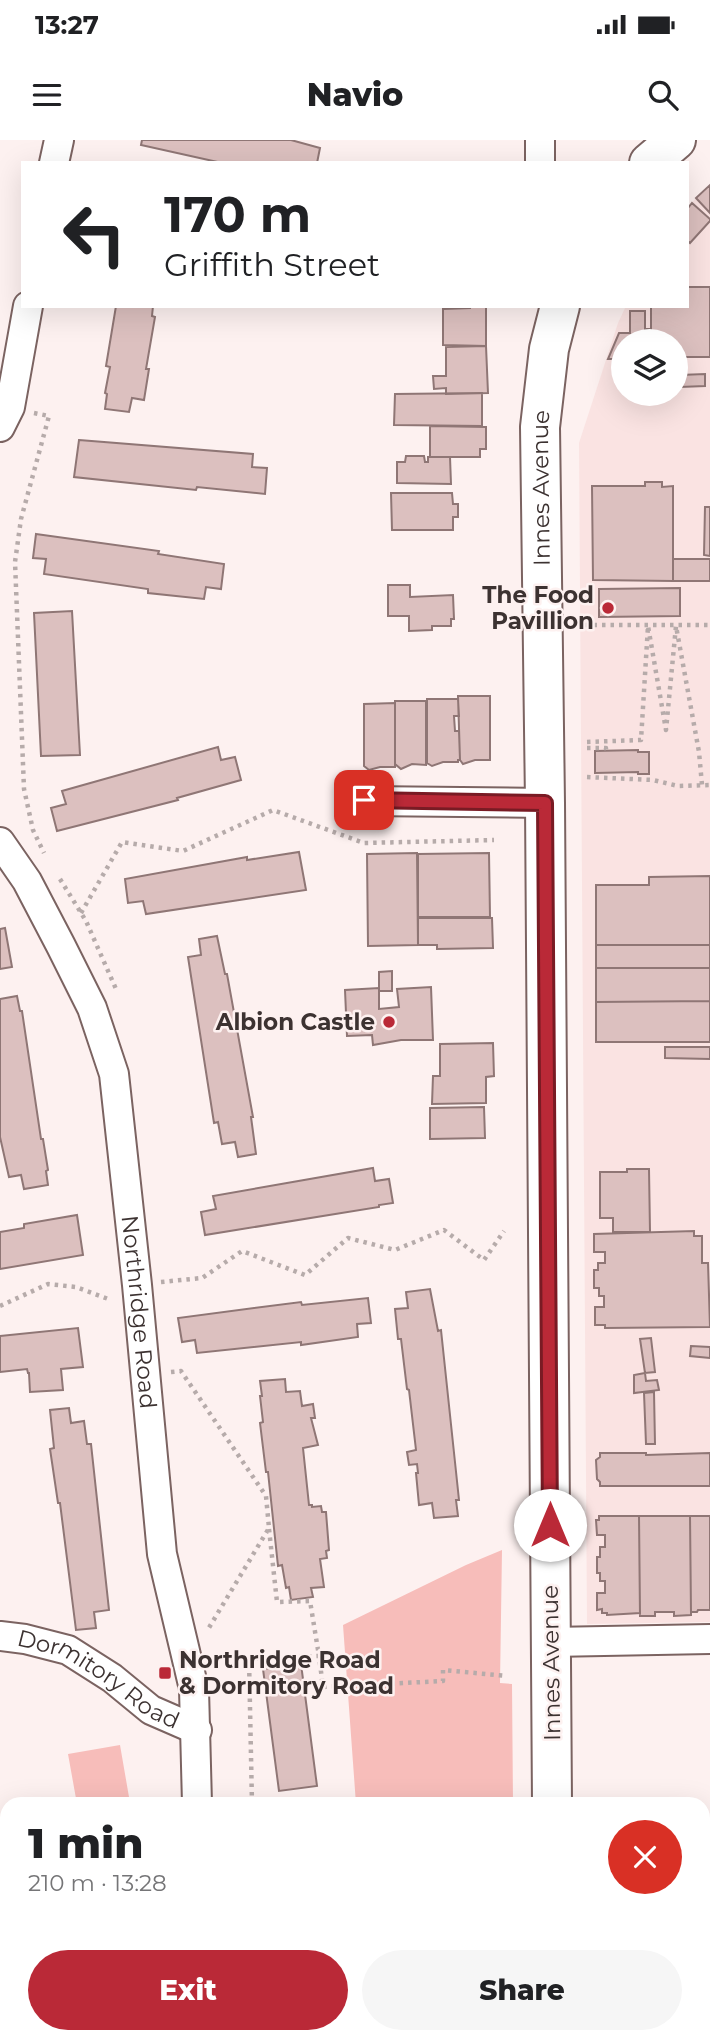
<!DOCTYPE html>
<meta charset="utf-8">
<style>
:root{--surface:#fff;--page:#f6f6f6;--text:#202124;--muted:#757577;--accent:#ba2937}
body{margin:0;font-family:Montserrat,sans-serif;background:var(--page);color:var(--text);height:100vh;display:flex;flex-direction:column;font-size:26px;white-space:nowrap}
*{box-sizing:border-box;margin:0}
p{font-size:23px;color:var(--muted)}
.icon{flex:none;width:38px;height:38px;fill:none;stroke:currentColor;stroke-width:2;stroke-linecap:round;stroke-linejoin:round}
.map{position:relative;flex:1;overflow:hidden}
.details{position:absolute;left:0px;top:1657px;width:710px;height:247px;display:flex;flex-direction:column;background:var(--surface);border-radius:21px 21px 0 0;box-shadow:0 7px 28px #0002}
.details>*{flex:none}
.top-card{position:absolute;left:21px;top:21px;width:668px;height:147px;border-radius:0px;box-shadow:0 7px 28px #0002;background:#fff;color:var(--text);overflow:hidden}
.tools{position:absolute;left:611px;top:189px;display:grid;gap:14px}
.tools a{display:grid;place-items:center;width:77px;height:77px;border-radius:50%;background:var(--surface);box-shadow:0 7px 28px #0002;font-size:35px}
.pin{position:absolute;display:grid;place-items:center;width:60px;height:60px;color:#fff;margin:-30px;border-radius:14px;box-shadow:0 4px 10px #0006}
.me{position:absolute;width:77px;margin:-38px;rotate:0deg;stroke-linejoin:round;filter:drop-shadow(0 0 5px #0008)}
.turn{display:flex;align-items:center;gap:24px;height:147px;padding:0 28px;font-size:32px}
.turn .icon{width:91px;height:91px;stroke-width:2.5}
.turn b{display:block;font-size:49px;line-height:60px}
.round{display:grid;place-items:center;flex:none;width:74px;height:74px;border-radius:37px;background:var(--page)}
.head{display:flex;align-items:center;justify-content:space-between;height:119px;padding:0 28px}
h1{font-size:42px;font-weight:800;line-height:52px}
.action{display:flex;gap:14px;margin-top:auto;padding:14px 28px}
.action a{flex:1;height:80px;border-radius:42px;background:var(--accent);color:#fff;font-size:28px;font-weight:800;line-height:80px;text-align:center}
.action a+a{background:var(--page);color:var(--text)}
.status{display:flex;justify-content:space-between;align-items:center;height:49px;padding:0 35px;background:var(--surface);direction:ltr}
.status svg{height:19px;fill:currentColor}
header{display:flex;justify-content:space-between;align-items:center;height:91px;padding:0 28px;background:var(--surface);font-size:32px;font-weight:800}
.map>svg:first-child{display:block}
</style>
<div class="status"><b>13:27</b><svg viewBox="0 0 49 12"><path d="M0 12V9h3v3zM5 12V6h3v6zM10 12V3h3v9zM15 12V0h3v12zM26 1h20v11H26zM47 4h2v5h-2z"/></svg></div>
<header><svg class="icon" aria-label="menu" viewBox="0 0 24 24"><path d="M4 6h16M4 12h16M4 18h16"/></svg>Navio<svg class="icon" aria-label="search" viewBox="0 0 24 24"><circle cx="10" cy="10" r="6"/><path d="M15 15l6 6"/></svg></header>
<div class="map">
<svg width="710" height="1903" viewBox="0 0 710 1903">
<rect width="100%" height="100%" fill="#fdf1f0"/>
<path fill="#fae3e2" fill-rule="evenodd" d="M710 45V1482L587 1484 579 303 618 183 626 166H688V66ZM623 201H676V254H623Z"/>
<path fill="#f7bdba" d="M502 1410 500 1543 512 1544 513 1664H356L343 1485 466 1425Z
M120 1605 129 1657 77 1664 68 1614Z
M344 1897H514V1903H330Z"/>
<path fill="#dcc0bf" stroke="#8f7675" stroke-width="2" d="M142 0H291L320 8 317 23H222L141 5Z
M710 45V73L696 58Z
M692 63 710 79V81L690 103 688 101V68Z
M688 147H710V217H676V201H651V166H688Z
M116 166H153L152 176 155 177 146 229H149L144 260 132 258 129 272 105 269 107 254 105 253 110 227 106 226Z
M470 166H486V206L443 205V169L470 168Z
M630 171H645V189H649V201H623V219H608L619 193H630Z
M486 206 488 253 446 254V248L434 249 433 236H446V207Z
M705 234V246L680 247V235Z
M482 253V286L394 285 395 254Z
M430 286 486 287V309H480V317H430Z
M79 300 253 314 252 327 267 328 265 354 197 347 196 350 74 337Z
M406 316H424L425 322H428V317H450L451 344 397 343V322H405Z
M645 342H662V347L673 346V441L593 440 592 346H645Z
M391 353H452L453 364H458V377H453V390H392Z
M705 367H710V416L704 415Z
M36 394 159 411 158 414 224 424 221 449 206 447 204 459 148 453V449L44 434 46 419 33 418Z
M673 419H710V441H673Z
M388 445H410V457L453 455 454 479H451V486H432V490L409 491V476H388Z
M680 448V476L599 477V449Z
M72 471 80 615 41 616 34 473Z
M458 556H490V620H475L463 624 460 620Z
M427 559H458L459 576H454L455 591H459L460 620H458V622H443L432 626 427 623Z
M395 561H426V625L412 624 401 629 395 624Z
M395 563V627H380L369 630 364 626V564Z
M218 607 221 620 235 617 241 640 177 658 178 660 57 691 51 668 66 664 62 651Z
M638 610V612H649V634H638V632L595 633V611Z
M299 712 306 750 146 774 143 761 128 763 125 739 247 717V720Z
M417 713 418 805 368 806 367 714Z
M489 713 490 777H418V714Z
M710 736V805H596V745H649V737Z
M418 778H492L493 808 437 809V805H418Z
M5 788 12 827 0 829V789Z
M217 796 225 834H227L253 977H251L256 1014 238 1017 235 1002 222 1004 218 982 214 983 188 817 201 815 199 799Z
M596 805H710V828H596Z
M596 828H710V861L596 862Z
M392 831V851H379V832Z
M431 847 433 900H401L373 905 372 895 347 896 345 850 379 848V869L399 867 397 849Z
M17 856 20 871H22L41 999H43L48 1030 46 1031 48 1045 24 1049 21 1035 9 1037 0 997V859Z
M710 861V902H596V862Z
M493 903 494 936 486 937V963L432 964 433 936H440V904Z
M665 907H710V919L665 918Z
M484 967 485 998 430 999V968Z
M373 1028 375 1041 389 1039 393 1063 379 1065V1067L205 1095 201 1072 216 1069 213 1056Z
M627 1029H649L650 1092H613V1078H600V1032H627Z
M77 1075 83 1115 0 1129V1092L24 1088V1084Z
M694 1091V1096H702V1123H708L710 1187 605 1188V1185H595V1167H604V1156H599V1148H594V1130H598V1123H605V1112H594V1094Z
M430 1149 438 1191 441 1190 459 1360H456L458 1376 434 1378 432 1363 419 1365 416 1333H418L417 1324 409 1325 407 1312 416 1310 409 1250 407 1249 401 1199H398L395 1169 408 1168 406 1152Z
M368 1158 371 1183 357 1184 358 1197 301 1205V1202L197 1213 195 1200 182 1202 178 1178 301 1162 302 1165Z
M78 1188 83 1227 61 1229 63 1250 30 1252 29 1233H28L27 1229 0 1232V1196Z
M651 1198 655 1232 645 1233 640 1199Z
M691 1206 710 1207V1218L690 1216Z
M645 1233 646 1241 657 1240 659 1250 634 1253V1235Z
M285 1239 286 1252 300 1251 302 1266 313 1264 315 1278H311L318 1305 303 1308 309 1365H312V1367L321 1366 322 1372H326L329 1410 326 1411 327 1418 320 1419 324 1447 311 1448 313 1457 291 1460 289 1447 286 1448 282 1425 278 1426 268 1332H266L260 1283 263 1282 260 1256H262L260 1241Z
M654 1252 655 1304H646L644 1253Z
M69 1268 71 1283 84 1281 87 1304H91L109 1470 94 1472 96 1488 76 1490 60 1363H58L50 1309 54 1308 50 1270Z
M600 1313H646V1315L710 1313V1346H600V1342L597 1339 596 1320 600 1317Z
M599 1376H639L640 1473 607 1475V1473H602V1469L597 1470V1453H605V1441H600V1433H597V1417H600V1407H605V1395H597L596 1380H599Z
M639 1376H690L691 1475 674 1476V1472H655V1476H640Z
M690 1376H710V1470H698L697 1472H691Z
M301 1524 317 1646 279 1651 263 1529Z
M86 1897H128L129 1903H87Z
M268 1897H309L310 1903H269Z"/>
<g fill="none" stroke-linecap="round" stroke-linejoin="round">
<g stroke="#7b6361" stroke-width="32">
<g id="street">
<path d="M54 23 59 0"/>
<path d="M540 23V0"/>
<path d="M0 287 10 267 28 166"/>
<path d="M364 661 545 663"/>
<path id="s1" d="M0 702 27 741 61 806 92 868 114 934 137 1145 162 1414 194 1549 197 1664"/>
<path id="s2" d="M0 1496 25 1499 68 1510 112 1538 151 1570 197 1590"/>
<path d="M551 1502 710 1499"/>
<path d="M200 1897V1903"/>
</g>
</g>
<g stroke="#7b6361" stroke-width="42">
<g id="secondary">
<path d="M649 23 676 0"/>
<path id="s3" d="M552 1664 545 663 540 287 549 209 560 166"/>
<path d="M555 1897V1903"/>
</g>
</g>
<path stroke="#b6abaa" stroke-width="4.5" stroke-dasharray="3.5 5" stroke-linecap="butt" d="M34 273 49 276 21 379 15 422 24 649 33 690 44 713
M585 485H710
M587 602 641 600 648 486 666 590 676 486 699 612 702 645
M587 608H606V611
M587 637 653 640 678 646 710 645
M60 739 86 781 116 849
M81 773 122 702 183 711 273 670 364 703 494 700
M161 1142 202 1138 242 1111 305 1135 348 1098 395 1110 444 1090 484 1120 504 1091
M0 1166 48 1144 76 1147 111 1160
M171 1232 181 1231 266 1356 269 1388 207 1491
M269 1389 277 1462 310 1461 319 1516
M252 1664 249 1519 319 1516 323 1547 443 1541V1530L507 1536
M240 1897 245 1903
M256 1897V1903"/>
<use href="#street" stroke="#fff" stroke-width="28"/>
<use href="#secondary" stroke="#fff" stroke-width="38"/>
</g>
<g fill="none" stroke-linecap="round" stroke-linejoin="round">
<g stroke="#791b24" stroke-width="18">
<path id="route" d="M364 660 545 663 550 1385"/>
</g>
<use href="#route" stroke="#ba2937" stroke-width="12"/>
</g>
<g fill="#ba2937" stroke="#fdf1f0" stroke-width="2.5">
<circle cx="608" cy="468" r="7"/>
<circle cx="389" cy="882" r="7"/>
<rect x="158" y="1526" width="14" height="14" rx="3.5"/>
</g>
<g text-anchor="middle" stroke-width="5" stroke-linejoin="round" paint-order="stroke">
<g font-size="23" fill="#3c3231" stroke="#fdf1f0">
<text dy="8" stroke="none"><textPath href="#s3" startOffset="1316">Innes Avenue</textPath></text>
<text dy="8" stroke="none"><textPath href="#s1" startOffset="499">Northridge Road</textPath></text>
<text transform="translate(551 1523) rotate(-91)" y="8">Innes Avenue</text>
<text dy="8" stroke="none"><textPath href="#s2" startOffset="110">Dormitory Road</textPath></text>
</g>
<g font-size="23" font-weight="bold" fill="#3c3231" stroke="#fdf1f0" text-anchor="end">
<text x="594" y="463">The Food<tspan x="594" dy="26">Pavillion</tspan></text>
<text x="375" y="890">Albion Castle</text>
<text x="179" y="1528" text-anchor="start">Northridge Road<tspan x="179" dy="26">&amp; Dormitory Road</tspan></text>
</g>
</g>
</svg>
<div class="tools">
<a><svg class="icon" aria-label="layers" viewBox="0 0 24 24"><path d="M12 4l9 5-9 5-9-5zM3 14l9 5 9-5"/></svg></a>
</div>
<div class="pin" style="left:364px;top:660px;background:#d93025"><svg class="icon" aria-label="arrive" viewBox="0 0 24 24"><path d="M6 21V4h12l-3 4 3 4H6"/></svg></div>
<svg class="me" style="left:550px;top:1385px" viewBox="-20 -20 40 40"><circle r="19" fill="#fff"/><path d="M0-13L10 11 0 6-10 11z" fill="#ba2937"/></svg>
<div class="top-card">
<div class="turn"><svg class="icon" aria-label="left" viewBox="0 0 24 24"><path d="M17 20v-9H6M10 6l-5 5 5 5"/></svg><div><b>170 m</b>Griffith Street</div></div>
</div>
<section class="details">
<div class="head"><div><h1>1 min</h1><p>210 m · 13:28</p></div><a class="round" style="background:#d93025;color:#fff"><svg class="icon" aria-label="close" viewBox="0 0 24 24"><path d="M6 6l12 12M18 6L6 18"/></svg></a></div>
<div class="action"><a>Exit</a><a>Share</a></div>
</section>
</div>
